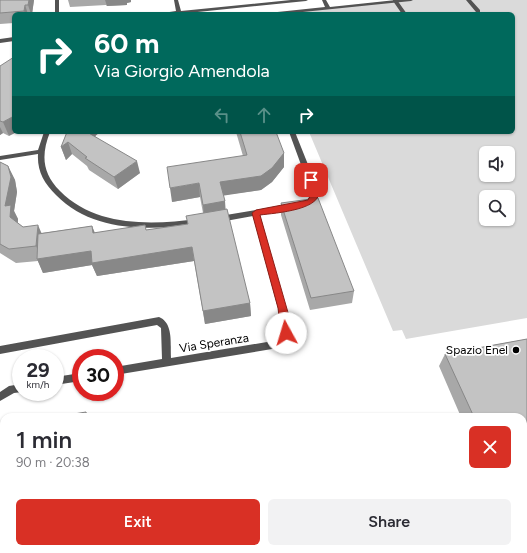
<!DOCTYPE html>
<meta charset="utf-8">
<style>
:root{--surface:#fff;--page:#f2f2f3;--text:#2b2b33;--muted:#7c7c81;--accent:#d93025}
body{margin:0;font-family:Figtree,sans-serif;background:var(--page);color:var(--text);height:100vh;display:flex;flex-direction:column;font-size:15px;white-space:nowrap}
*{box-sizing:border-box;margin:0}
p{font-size:13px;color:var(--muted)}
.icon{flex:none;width:22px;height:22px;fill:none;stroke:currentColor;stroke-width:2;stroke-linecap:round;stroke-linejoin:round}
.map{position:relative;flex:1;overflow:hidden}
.drawer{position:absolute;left:0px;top:413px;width:527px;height:140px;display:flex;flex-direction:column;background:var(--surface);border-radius:12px 12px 0 0;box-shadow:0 1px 3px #0004}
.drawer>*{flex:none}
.banner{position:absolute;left:12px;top:12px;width:503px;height:122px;border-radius:6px;box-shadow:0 1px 3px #0004;background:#00695c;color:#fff;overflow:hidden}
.buttons{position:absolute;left:479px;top:146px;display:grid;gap:8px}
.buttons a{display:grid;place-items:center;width:36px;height:36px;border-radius:6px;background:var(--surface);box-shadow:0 1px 3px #0004;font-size:20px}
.speed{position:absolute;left:12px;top:349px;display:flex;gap:8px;font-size:20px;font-weight:700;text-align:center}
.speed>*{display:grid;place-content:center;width:52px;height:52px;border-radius:50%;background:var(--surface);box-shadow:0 1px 3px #0004;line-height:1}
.speed small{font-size:10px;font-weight:400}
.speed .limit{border:6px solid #d22;background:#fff;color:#111}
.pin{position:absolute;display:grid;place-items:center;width:34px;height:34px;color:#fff;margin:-17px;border-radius:8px;box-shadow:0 2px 6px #0006}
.me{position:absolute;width:44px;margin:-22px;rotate:354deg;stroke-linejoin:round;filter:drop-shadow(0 0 3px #0008)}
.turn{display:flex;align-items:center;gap:14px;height:84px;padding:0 16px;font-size:18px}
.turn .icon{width:52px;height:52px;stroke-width:2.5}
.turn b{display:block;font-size:28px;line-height:34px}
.lanes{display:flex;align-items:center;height:38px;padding:0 16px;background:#0003;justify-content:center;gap:20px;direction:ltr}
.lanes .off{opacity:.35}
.round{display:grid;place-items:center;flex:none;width:42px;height:42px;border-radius:6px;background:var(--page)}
.summary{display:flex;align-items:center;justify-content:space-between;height:68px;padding:0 16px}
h1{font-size:24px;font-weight:600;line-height:30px}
.cta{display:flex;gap:8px;margin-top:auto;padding:8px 16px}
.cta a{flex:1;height:46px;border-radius:6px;background:var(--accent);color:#fff;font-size:16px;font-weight:600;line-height:46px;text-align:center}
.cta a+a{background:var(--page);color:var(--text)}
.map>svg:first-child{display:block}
</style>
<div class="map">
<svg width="527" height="553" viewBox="0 0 527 553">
<rect width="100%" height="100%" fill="#fff"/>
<path fill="#dadada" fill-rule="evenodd" d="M402 0H527V318L406 339 402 330 393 331 309 132H513V14H265ZM486 153H508V175H486ZM486 197H508V219H486Z"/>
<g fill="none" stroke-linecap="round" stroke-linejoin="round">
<path fill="#535353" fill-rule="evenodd" d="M393 0H397L407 14H402L393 1Z
M466 0H471L480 10V12H476Z
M469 549H483L481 553H467Z"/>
<path fill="#535353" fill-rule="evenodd" d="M55 0H59V14H55Z
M174 0H178L181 11 291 0H308L306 1 178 14H161L163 13 176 11Z
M322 0H326L330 7 396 0H413L411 1 283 14H266L268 13 325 7Z
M14 37V41L0 43V39Z
M44 132H50C41 155 42 173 60 191 96 227 150 225 198 219L202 222C196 228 180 227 172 227 131 230 86 226 56 195 44 183 37 171 38 154L0 160V156L38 150Z
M289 132H295L319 192 314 201 304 206 300 204 309 198 311 192Z
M291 204 294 205 295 207 294 209 260 215 290 323C290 337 283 342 272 349L115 375V367L162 359 161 328 157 325 0 354V346L159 317C174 323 170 345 171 358L267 342C277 337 281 334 282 323L253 216 220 222 216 219 220 216Z
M81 373V381L55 385V377Z
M21 384 22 392 14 393 0 401V392L9 386Z"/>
</g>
<path fill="#a8a8a8" d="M0 0H34L32 14H14V23L0 24Z
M68 0H131V2L127 3V5L107 6 106 5 70 7Z
M0 66 9 136 3 133 0 135Z
M67 132H100L95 136 140 173 118 189 89 170 87 166 72 154 66 160 61 147Z
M236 132H276L284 167 272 182 261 190 223 195 225 201V209L250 303 251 316 205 324 194 261 97 276 92 265 43 273 38 261 16 263 0 253V162L8 166 15 180 17 192 14 211 18 219V223L23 227 42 233 92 226 95 233 145 225 146 230 187 224 203 213 200 197 172 202 243 156Z
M281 203 354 291 352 303 310 310 281 215Z
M527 339V481H523V417H461L439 366 445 354Z"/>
<path fill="#888" d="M29 0H34L32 14H31L28 5Z
M105 0H131V2L127 3V5L107 6Z
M25 5 28 14H25L24 11Z
M14 116V132H17L9 136 3 122Z
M0 127 3 133 0 135Z
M84 132H100L88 142Z
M68 142 72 154 66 160 61 147Z
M284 153V167L272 182 261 190 221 196 220 182Z
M137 161 140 173 118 189 114 177Z
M8 166 15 180 17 192 14 211 18 219 17 231 10 217 5 206Z
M199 183 200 197 172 202 170 188Z
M225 201 226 215 204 219 203 205Z
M38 225 44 239 91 251 192 247 194 261 97 276 92 265 43 273 37 259 42 258 36 246Z
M92 226 97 239 93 233Z
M250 303 251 316 205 324 203 311Z
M86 412 89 417H86Z
M164 549H167V553H164Z"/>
<path fill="#c3c3c3" stroke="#888" d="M0 0H29L28 5H25L24 11 0 13Z
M14 57V116L3 122 0 121V66Z
M67 132H87L137 161 114 177 85 158 87 157 68 142 61 147Z
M240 132H276L284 153 272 168 261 176 220 182 225 201 203 205 199 183 170 188 167 167 247 155Z
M0 162 8 166 11 177 5 206 11 205 10 217 23 227 38 225 36 246 9 249 0 244Z
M318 198 354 291 311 298 281 203Z
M227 209 250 303 203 311 192 247 92 263 91 251 37 259 38 234 92 226 93 233 145 225 146 230 188 224 186 216Z
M527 339V473L523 474V417H474L445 354Z
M86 412V417H56Z
M4 509V549H164V553H0Z"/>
<path fill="#d93025" stroke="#8d1f18" d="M311 177C315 179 316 183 318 187 327 210 275 213 260 215L291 323 289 336 286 337 282 336C280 331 279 315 278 308L252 213 256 210 308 200 312 192 307 180Z"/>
<circle fill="#000" stroke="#fff" stroke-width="1.5" cx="516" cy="350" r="4"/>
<g text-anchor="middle" stroke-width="3.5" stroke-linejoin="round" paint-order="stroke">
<g font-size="12" fill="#000" stroke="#fff">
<text transform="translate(214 343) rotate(-9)" y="4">Via Speranza</text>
</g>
<g font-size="12" fill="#000" stroke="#fff" text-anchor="end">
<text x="508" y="354">Spazio Enel</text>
</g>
</g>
</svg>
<div class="buttons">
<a><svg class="icon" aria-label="sound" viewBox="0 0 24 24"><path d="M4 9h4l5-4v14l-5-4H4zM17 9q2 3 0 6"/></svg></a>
<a><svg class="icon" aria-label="search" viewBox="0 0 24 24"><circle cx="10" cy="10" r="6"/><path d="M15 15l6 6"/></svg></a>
</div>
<div class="speed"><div>29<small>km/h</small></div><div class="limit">30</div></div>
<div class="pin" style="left:311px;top:180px;background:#d93025"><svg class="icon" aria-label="arrive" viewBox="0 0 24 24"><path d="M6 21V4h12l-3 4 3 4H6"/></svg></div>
<svg class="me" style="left:286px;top:333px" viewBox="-20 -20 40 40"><circle r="19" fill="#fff"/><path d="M0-13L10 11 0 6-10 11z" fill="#d93025"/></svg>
<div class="banner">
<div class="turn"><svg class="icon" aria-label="right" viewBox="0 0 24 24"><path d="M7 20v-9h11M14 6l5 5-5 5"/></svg><div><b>60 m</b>Via Giorgio Amendola</div></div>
<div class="lanes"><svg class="icon off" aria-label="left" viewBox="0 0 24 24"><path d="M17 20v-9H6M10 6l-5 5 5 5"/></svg><svg class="icon off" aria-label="ahead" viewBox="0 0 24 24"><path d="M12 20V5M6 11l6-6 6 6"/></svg><svg class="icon" aria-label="right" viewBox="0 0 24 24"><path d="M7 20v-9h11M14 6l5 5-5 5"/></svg></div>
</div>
<section class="drawer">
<div class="summary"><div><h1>1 min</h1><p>90 m · 20:38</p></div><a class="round" style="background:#d93025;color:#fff"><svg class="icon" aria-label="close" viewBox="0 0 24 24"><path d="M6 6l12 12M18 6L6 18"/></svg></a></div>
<div class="cta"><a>Exit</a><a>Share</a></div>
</section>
</div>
